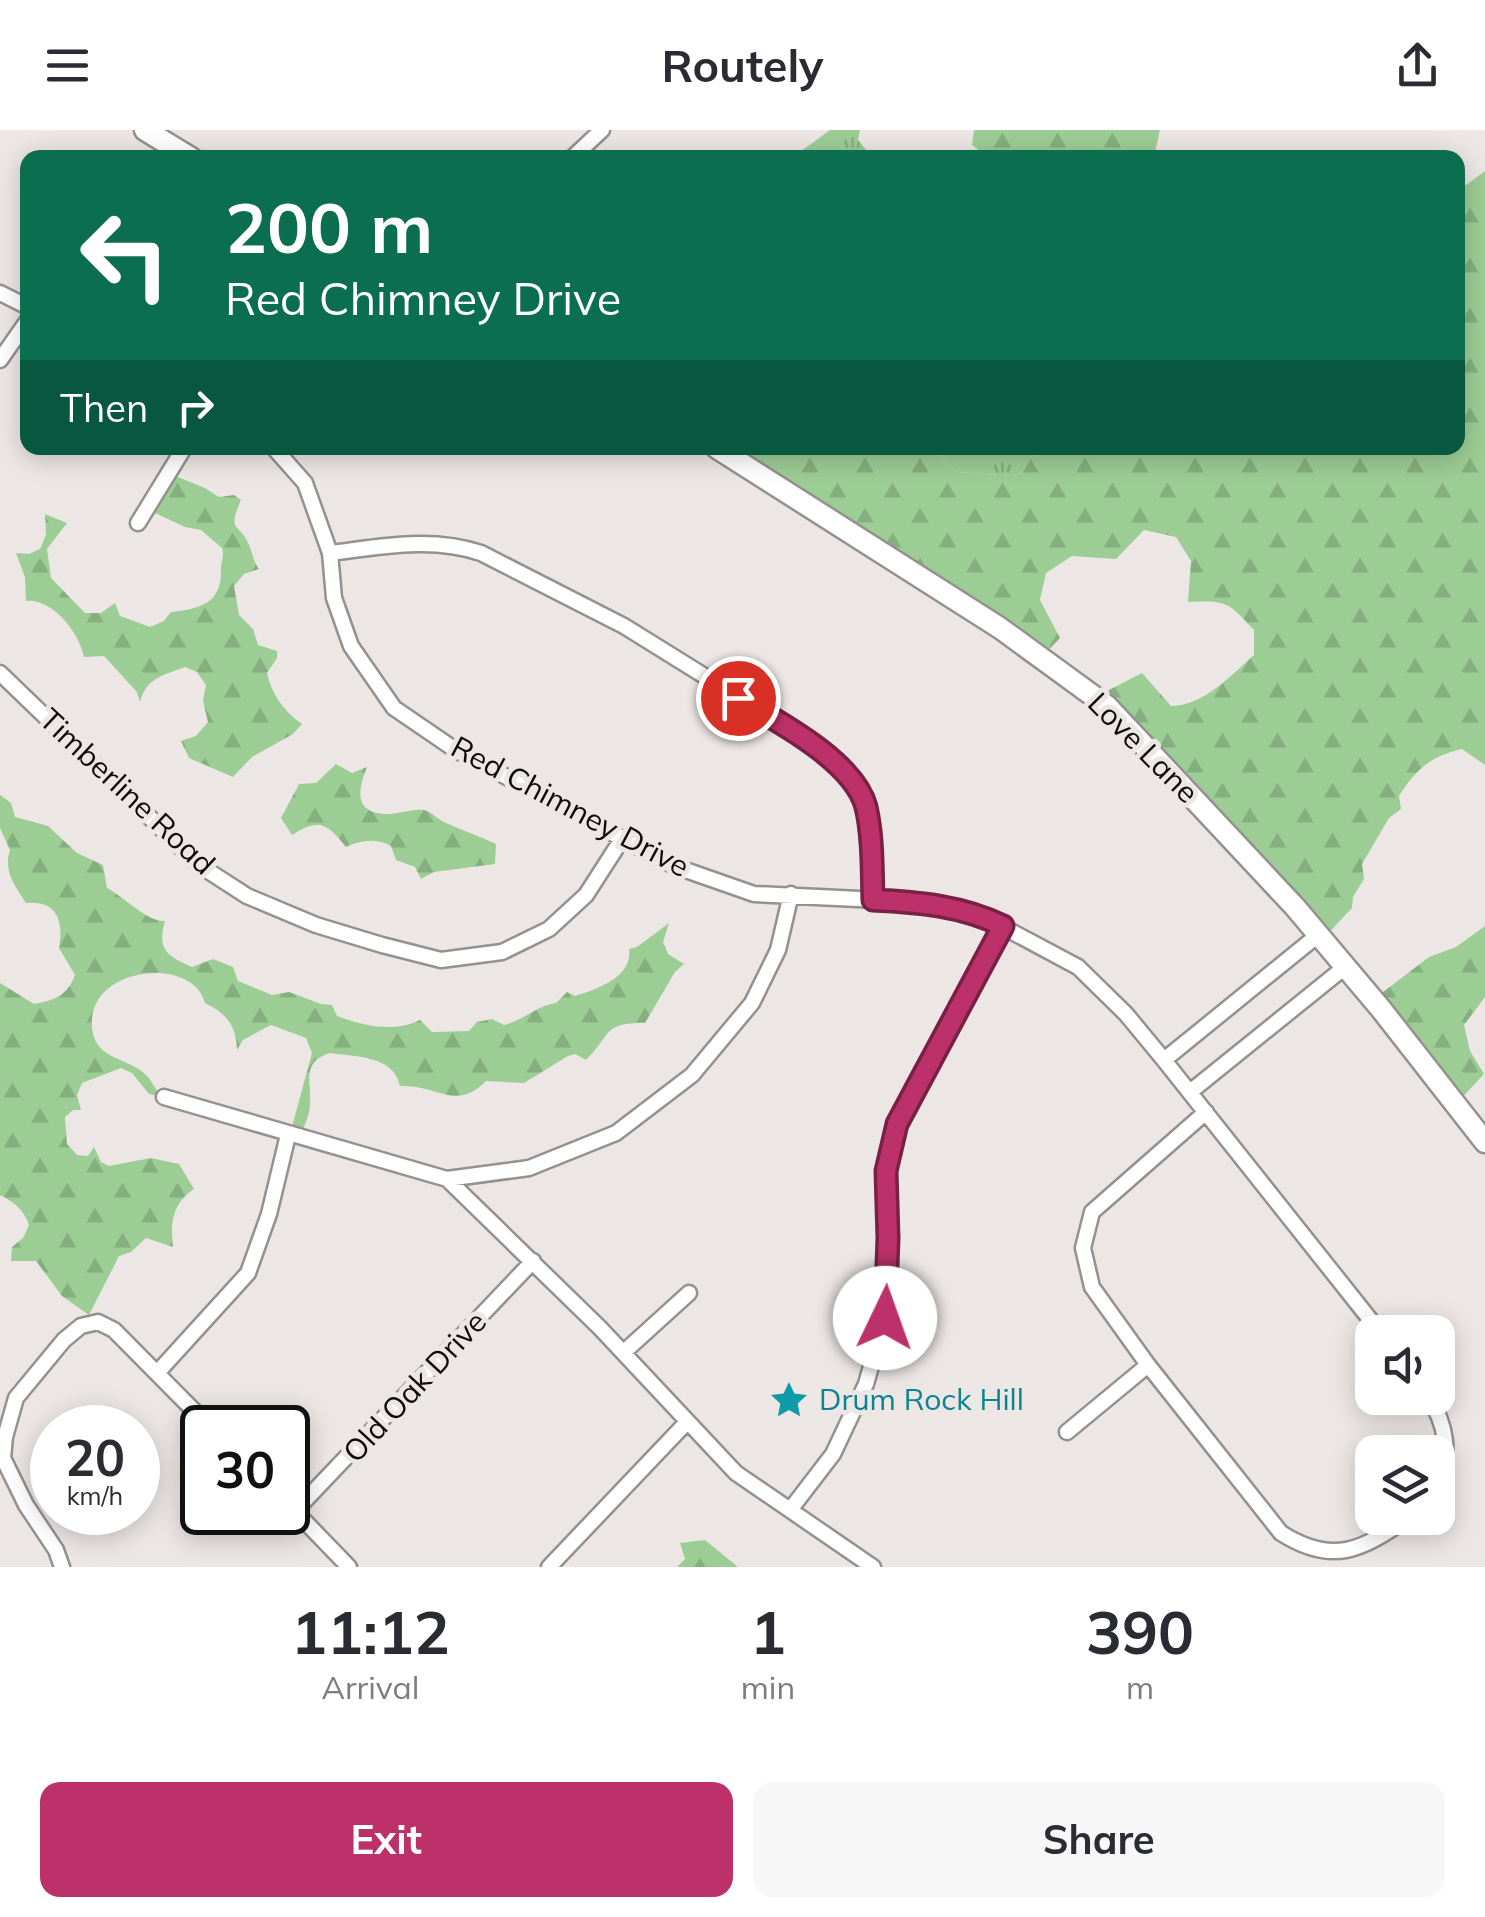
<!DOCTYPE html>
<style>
:root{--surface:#fff;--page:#f7f7f7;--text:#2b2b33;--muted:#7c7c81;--accent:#bc316a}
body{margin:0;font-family:Mulish,sans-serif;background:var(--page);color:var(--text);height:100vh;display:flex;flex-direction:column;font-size:38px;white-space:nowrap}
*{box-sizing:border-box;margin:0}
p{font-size:32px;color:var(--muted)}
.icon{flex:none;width:55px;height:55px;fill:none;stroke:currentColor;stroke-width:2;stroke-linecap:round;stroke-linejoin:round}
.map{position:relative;height:1437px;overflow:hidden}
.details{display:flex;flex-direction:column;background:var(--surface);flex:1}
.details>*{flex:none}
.hud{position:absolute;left:20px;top:20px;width:1445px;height:305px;border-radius:20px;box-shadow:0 5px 25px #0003;background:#0b6e4f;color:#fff;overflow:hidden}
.buttons{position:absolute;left:1355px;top:1185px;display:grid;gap:20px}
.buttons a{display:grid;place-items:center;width:100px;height:100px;border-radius:20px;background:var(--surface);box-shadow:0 5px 25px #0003;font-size:50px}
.speed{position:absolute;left:30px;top:1275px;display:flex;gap:20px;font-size:50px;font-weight:700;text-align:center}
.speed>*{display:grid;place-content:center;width:130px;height:130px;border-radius:50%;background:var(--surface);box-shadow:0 5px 25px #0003;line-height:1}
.speed small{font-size:25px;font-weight:400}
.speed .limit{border:5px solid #111;border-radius:15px;background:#fff;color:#111}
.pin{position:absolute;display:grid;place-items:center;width:85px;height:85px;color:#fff;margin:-42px;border:5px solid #fff;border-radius:50%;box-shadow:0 2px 10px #0007}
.me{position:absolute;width:110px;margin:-55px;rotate:3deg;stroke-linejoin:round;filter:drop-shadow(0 0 8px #0008)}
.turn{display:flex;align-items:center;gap:35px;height:210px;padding:0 40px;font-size:45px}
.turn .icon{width:130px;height:130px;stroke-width:2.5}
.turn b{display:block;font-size:70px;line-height:85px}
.then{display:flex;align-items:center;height:95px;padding:0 40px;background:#0003;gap:20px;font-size:38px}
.eta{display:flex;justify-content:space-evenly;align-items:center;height:170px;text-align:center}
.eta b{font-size:60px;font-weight:700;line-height:70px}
.button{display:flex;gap:20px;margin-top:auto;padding:20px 40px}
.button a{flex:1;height:115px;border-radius:20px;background:var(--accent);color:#fff;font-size:40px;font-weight:700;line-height:115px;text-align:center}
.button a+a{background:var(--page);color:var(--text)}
header{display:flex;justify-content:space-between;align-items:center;height:130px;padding:0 40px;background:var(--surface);font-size:45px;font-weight:700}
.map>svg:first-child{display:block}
</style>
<header><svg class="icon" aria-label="menu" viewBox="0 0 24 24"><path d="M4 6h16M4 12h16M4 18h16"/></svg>Routely<svg class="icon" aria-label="share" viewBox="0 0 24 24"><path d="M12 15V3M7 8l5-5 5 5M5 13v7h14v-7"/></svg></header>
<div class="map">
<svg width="1485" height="1437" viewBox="0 0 1485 1437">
<defs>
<pattern id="grass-tufts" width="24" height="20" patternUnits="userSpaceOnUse" patternTransform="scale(2.5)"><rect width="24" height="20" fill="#9ccd94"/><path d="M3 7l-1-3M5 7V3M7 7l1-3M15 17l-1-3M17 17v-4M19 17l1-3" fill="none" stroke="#85af7e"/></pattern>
<pattern id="forest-firs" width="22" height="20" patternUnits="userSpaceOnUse" patternTransform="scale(2.5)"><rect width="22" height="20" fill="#9ccd94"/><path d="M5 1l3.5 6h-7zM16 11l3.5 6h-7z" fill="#85af7e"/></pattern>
</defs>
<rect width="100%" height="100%" fill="#ece7e5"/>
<path fill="url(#grass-tufts)" d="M830 0H860L858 10 872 27H793Z
M939 318H1037L1022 343 1014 346 957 342 941 325Z"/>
<path fill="url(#forest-firs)" d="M974 0H1160L1154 27H1074L1032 20 1023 27H988L972 15Z
M1485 41V635L1462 619C1431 626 1416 639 1399 666L1401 679 1389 688 1362 734 1364 749 1353 767 1352 778 1322 810 1105 575 1109 560 1142 543 1171 576C1205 575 1230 546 1254 525V500C1228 472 1227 470 1188 472L1191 431 1176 407 1144 400 1116 429 1072 426 1046 443 1040 470 1060 508 1041 528 719 318H939L941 325 957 342 1014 346 1022 343 1037 318H1458V61Z
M168 343 205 358 219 367 234 365 241 370C226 404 240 392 249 415 253 425 253 430 259 439L244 444 234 456 239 485 253 499 258 515 277 521V528L267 543C271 563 284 582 302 594L293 604 252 627 233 647 189 628 181 611 196 606 208 592 203 571 206 555 197 542 185 537C164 545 146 548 140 572L137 562 104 526 84 527C79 502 52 468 26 471L25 447 16 423 29 424 40 419 46 405 45 384 67 393 47 419 51 448 85 483H101L115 473 120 486 150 497 164 491 171 482C199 479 221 474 221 442 220 432 225 428 222 418L201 400 185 397 153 382Z
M336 634 352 643 367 637C359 658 352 682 385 684 395 685 412 678 424 680 430 681 438 689 444 692 461 700 479 706 496 714L495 734 434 742 421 749 415 737 396 730 391 716C376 708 361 710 346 717 326 692 319 688 292 705L281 688 299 654 316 653Z
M0 665 11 673 15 687 48 696 77 723 103 735 107 758C124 767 149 793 165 791 157 819 166 826 192 837L213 829 233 837 238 851 272 865 289 862 321 874 332 875 337 886C364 896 393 903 420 890L432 902 469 901 477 892 492 889 504 895C524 890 536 876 556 873L567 862 575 866C598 859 633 847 629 819L637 817 669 793 663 812 668 824 684 834 675 842 645 893C602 893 613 903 586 930L575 924 568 926 524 953 486 951C456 982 437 954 400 956 393 925 356 927 330 923 300 932 312 954 310 974 310 985 303 998 300 1008L290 1004 312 923 306 908 271 895 243 910 237 920C236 895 227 884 205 873 194 827 97 835 92 888 89 932 128 925 147 946 152 951 156 960 160 966L149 964 132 943 121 938 82 953 77 965 81 980H73L65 987 67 1014 77 1025 88 1026 94 1017 101 1032 109 1036 151 1028 179 1034 194 1059C173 1073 170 1092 173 1117L146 1108 131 1122 119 1126 89 1185 62 1166 36 1131H11L12 1117 23 1108 29 1095C24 1080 14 1072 0 1065V853L34 874C55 870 67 866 75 845L59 818C64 791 57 770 26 773 15 756 3 741 10 720L0 698Z
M1485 796V867L1464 895 1470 921 1484 944 1456 974 1374 869 1429 827 1456 817Z
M705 1410 738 1437H677L685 1429 680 1413Z"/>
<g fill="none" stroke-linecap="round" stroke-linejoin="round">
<g stroke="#95918f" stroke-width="19">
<path id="street" d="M572 28 602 0
M0 163 28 177
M0 230 28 190
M274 318 305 353 330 423 334 468 351 516 394 578 454 619 674 736 754 764 922 772 988 789 1078 837 1126 884 1164 930 1380 1202
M138 393 184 318
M330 423C380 417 431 406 481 423L624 496 796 603 850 646 865 674 873 770
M0 543 199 735 247 766 316 795 382 815 441 830 502 822 549 799 586 765 622 709
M1164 930 1318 805
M1190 962 1345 837
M164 967 447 1049 529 1038 616 1003 692 945 752 873 778 820 791 764
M1206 982 1092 1082 1083 1118 1092 1157 1148 1235 1281 1403C1333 1436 1362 1420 1408 1388
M447 1049 600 1198 736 1343 873 1437
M624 1222 689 1163
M157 1243 248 1143 269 1084 288 1005
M1429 1268C1445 1292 1452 1325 1438 1352
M1067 1302 1148 1235
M288 1374 349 1437
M790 1380 833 1324 866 1254 885 1187 889 1108 885 1041 897 994 1003 796
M295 1381 533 1131
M62 1437 56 1420 26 1375 3 1328 5 1307 16 1268 64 1210 81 1196 98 1192 114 1200 211 1298
M549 1437 687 1292"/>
</g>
<g stroke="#95918f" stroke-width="25">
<path id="secondary" d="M145 0 191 28
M717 318 1000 498 1107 576 1295 777 1381 879 1485 1012"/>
</g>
<use href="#street" stroke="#fff" stroke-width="14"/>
<use href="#secondary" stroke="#fff" stroke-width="20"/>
</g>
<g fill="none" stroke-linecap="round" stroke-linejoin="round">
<g stroke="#7a2045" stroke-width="25">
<path id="route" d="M738 568C777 591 854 631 866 677 873 707 872 740 873 770 918 772 963 776 1003 796L897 994 886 1041 888 1108 885 1188"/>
</g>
<use href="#route" stroke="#bc316a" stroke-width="18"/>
</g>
<defs>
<g id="sight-bare" transform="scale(3)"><path d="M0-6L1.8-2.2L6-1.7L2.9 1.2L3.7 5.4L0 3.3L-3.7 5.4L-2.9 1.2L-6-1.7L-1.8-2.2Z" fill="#0f9aa8" stroke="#ece7e5" stroke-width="2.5" paint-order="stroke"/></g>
</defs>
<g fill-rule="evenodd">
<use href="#sight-bare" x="789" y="1270"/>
</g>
<g text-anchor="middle" stroke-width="10" stroke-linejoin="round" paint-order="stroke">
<g font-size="30" fill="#0d0b0b" stroke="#ece7e5">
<text transform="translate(1143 618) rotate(45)" y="10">Love Lane</text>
<text transform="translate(127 662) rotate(43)" y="10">Timberline Road</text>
<text transform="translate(570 677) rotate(28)" y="10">Red Chimney Drive</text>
<text transform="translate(415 1257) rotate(-47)" y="10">Old Oak Drive</text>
</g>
<g font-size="30" fill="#0d838f" stroke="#ece7e5" text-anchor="start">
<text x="819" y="1280">Drum Rock Hill</text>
</g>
</g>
</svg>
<div class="buttons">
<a><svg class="icon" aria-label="sound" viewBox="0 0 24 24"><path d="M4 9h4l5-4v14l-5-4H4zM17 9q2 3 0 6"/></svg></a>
<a><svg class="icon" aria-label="layers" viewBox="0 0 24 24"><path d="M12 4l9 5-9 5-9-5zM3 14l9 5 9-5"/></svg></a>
</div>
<div class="speed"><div>20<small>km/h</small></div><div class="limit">30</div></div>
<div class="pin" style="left:738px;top:568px;background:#d93025"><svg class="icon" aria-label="arrive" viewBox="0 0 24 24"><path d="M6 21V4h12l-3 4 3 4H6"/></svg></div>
<svg class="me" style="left:885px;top:1188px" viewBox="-20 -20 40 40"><circle r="19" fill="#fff"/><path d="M0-13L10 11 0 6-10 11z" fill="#bc316a"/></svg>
<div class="hud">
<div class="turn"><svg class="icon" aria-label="left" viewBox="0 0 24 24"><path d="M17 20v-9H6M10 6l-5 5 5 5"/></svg><div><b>200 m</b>Red Chimney Drive</div></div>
<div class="then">Then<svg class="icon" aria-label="right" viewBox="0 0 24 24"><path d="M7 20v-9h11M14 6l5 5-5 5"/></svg></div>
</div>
</div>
<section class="details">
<div class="eta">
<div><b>11:12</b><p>Arrival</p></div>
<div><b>1</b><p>min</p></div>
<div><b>390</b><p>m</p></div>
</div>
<div class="button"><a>Exit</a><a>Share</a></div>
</section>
